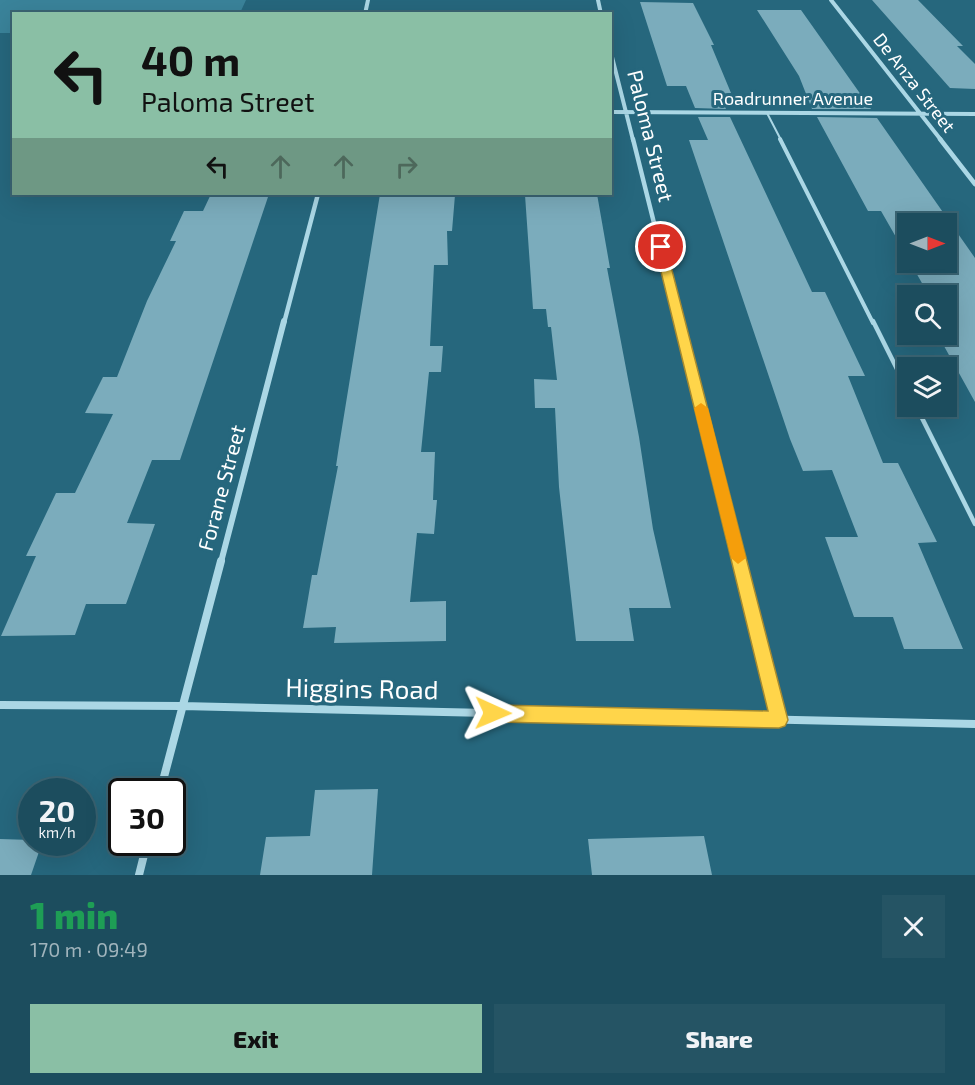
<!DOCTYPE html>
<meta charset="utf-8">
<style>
:root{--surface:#1c4d5e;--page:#255464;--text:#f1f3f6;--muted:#a0b4bc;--line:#3a6473;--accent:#8abfa5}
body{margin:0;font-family:"Exo 2",sans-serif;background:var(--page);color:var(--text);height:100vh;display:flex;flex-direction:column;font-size:22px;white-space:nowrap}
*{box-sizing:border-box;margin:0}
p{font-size:20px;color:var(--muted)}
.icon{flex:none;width:33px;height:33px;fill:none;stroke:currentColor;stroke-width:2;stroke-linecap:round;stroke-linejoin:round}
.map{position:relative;height:875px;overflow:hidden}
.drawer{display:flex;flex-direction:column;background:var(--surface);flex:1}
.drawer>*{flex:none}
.hud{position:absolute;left:12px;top:12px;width:600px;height:183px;border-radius:0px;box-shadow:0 6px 24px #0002,0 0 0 2px var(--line);background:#8abfa5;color:#111;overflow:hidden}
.needle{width:39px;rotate:90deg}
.fabs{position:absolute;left:897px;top:213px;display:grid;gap:12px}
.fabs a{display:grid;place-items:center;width:60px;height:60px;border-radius:0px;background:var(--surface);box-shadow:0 6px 24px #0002,0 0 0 2px var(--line);font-size:30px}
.speed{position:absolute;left:18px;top:778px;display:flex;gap:12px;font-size:30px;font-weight:700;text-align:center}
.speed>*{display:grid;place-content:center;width:78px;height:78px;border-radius:50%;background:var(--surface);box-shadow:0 6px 24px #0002,0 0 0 2px var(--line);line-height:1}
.speed small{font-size:15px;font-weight:400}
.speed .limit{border:3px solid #111;border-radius:9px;background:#fff;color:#111}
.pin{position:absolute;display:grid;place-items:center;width:51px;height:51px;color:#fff;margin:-26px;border:3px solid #fff;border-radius:50%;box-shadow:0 2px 6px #0007}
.me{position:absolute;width:66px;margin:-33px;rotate:91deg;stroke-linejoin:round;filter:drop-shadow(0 0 4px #0008)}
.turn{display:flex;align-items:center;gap:21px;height:126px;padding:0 30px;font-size:27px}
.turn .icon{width:78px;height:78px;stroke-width:2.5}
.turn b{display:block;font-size:42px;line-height:51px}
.lanes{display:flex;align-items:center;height:57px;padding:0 30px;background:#0003;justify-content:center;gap:30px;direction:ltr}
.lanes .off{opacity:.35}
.round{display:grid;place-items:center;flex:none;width:63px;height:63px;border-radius:0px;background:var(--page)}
.headline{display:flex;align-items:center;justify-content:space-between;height:102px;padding:0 30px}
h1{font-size:36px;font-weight:800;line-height:45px;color:#1e9e55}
.primary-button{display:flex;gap:12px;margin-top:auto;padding:12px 30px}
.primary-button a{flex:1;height:69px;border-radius:0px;background:var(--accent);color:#111;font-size:24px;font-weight:800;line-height:69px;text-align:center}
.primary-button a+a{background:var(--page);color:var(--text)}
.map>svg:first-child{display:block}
</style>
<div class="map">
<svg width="975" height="875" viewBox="0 0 975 875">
<rect width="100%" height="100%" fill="#26677d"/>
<path fill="#3a839a" d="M0 0H246L240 13 14 14 13 33H0Z"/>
<path fill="#7bacbc" d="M872 0H918L963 46H957L975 64V89L950 88Z
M640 2 693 3 714 45H711L731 93 719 94 726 109 695 108 686 86H667Z
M757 10H801L871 109H812L799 76Z
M698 117H730L812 292H825L865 376H848L883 463H898L937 542 918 543 963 649H904L893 617H854L825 537H858L832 470 803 471 790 439 689 140H708Z
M817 117 877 118 975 258V402L939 337 946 334V296H919L917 292H927L910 262H946V224H908V258L881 211H868Z
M211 194H269L180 460H152L127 523 155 524 126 604H86L75 635 1 636 36 556H26L56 493H75L113 414 85 413 103 377H117L147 301 176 241H170L184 211H203Z
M380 194 455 195 452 231H447L448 265H434L430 346H443L441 372H429L421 452H435L433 500H437L434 534 417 533 410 602 446 601V641L334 643 336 627 303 628 312 575H317L338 466H336L339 446Z
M530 194H597L610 268H607L639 437 653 529 671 608H629L634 641H576L559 487 555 408H535L534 379 557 380 551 327H548L546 309H533L525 195Z
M378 789 372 875H260L266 837 310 836 315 790Z
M704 836 712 875H592L588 839Z
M0 839 32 840V843H42L31 875H0Z"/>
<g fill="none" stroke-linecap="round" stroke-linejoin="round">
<path stroke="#abd7e5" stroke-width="2" d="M767 113 781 140"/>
<path stroke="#abd7e5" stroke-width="4" d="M780 139 873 323"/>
<path stroke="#abd7e5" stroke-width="4.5" d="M873 321 908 391
M916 406 975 524"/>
<path stroke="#abd7e5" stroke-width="4" d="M598 0 601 14
M831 0 941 140
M365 14 368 0
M610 49 633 140
M610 112 975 114"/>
<path stroke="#abd7e5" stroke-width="4.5" d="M633 139 679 323
M940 139 975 184
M284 323 318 194"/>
<path stroke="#abd7e5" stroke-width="6" d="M679 321 739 562
M221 562 284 321"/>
<path stroke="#abd7e5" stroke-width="8" d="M739 561 779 720
M0 705 182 706 975 724
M160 792 221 561
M139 875 147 843"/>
</g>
<path fill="#ffd54a" stroke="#a68a30" stroke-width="1.5" d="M661 244 666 247 788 720 785 726 779 728 493 722 486 719 484 713 486 707 493 705 768 711 655 247Z"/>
<path fill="#f59e0b" d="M701 403 708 408 746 558 738 564 731 558 694 408Z"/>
<g text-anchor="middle" stroke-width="6" stroke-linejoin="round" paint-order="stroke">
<g font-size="18" fill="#fff" stroke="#26677d">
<text transform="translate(914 83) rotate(52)" y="6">De Anza Street</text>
<text x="793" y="105">Roadrunner Avenue</text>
</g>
<g font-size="21" fill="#fff" stroke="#26677d">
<text transform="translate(650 136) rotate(76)" y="7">Paloma Street</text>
<text transform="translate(222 488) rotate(-75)" y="7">Forane Street</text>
</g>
<g font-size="26" fill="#fff" stroke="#26677d">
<text transform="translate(362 689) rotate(1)" y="9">Higgins Road</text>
</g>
</g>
</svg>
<div class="fabs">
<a><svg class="needle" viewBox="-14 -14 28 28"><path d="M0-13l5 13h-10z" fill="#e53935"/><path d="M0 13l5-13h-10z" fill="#a0b4bc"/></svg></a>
<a><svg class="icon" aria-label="search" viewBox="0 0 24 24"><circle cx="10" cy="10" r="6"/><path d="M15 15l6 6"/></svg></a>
<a><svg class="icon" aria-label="layers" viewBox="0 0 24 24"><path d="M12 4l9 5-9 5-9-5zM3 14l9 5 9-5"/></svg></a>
</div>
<div class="speed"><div>20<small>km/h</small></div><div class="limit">30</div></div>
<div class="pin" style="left:661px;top:247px;background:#d93025"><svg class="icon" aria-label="arrive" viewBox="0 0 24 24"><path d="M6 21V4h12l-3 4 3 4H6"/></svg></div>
<svg class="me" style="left:493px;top:713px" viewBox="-20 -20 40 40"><path d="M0-17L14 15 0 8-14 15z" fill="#ffd54a" stroke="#fff" stroke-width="4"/></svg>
<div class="hud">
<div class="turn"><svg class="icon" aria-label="left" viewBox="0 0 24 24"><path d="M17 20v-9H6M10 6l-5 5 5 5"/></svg><div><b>40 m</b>Paloma Street</div></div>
<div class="lanes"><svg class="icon" aria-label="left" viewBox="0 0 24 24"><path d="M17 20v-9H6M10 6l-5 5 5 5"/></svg><svg class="icon off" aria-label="ahead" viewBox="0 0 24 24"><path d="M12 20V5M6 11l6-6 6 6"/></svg><svg class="icon off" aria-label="ahead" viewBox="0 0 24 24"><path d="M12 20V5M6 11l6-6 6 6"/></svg><svg class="icon off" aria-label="right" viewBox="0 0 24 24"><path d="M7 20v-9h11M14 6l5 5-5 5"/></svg></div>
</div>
</div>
<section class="drawer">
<div class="headline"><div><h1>1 min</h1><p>170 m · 09:49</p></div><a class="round"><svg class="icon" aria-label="close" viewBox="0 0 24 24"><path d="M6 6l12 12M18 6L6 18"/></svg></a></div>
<div class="primary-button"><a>Exit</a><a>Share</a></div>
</section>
